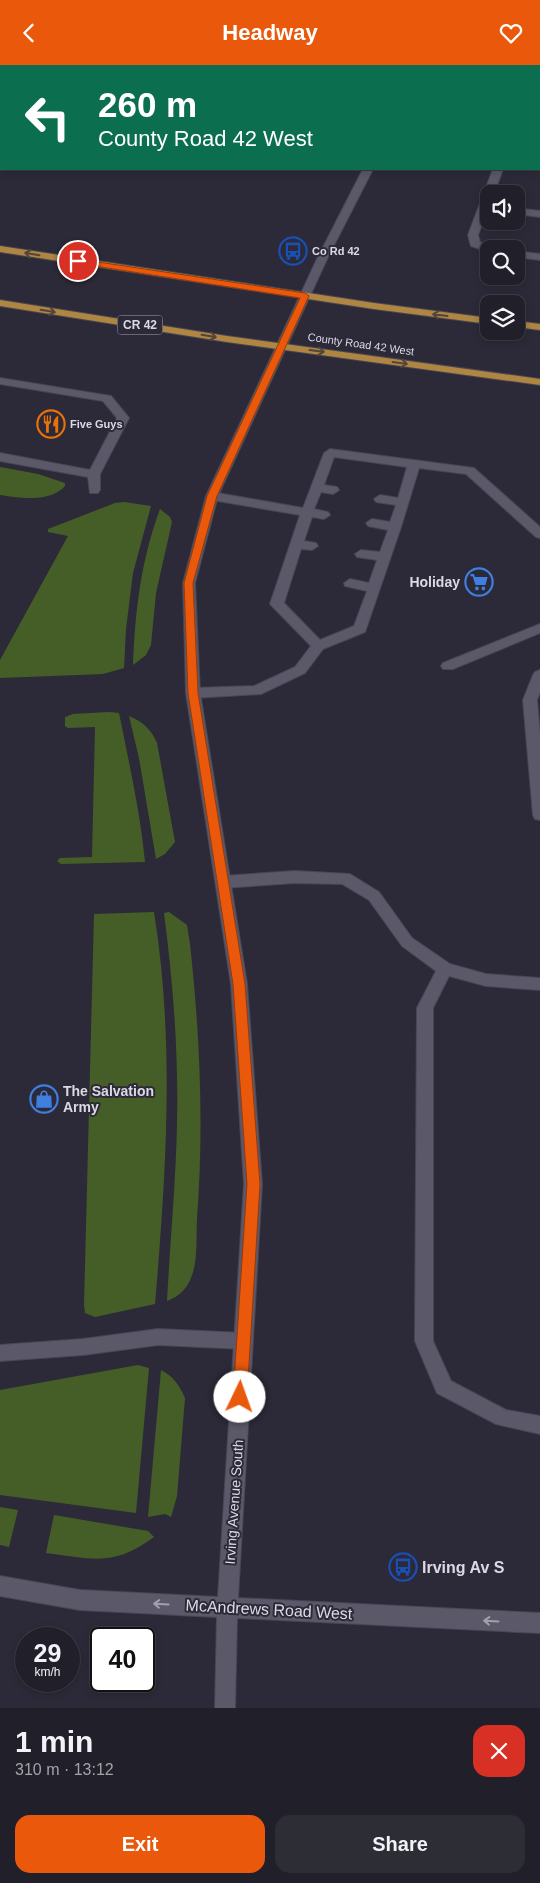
<!DOCTYPE html>
<meta charset="utf-8">
<style>
:root{--surface:#21202a;--page:#2d2d36;--text:#f1f3f6;--muted:#a2a3a8;--line:#3e3e47;--accent:#ea580c}
body{margin:0;font-family:Arial,sans-serif;background:var(--page);color:var(--text);height:100vh;display:flex;flex-direction:column;font-size:19px;white-space:nowrap}
*{box-sizing:border-box;margin:0}
p{font-size:16px;color:var(--muted)}
.icon{flex:none;width:28px;height:28px;fill:none;stroke:currentColor;stroke-width:2;stroke-linecap:round;stroke-linejoin:round}
.map{position:relative;height:1643px;overflow:hidden}
.drawer{display:flex;flex-direction:column;background:var(--surface);flex:1}
.drawer>*{flex:none}
.hud{position:absolute;left:0px;top:0px;width:540px;height:105px;box-shadow:0 2px 8px #0003,0 0 0 1px var(--line);background:#0b6e4f;color:#fff;overflow:hidden}
.buttons{position:absolute;left:480px;top:120px;display:grid;gap:10px}
.buttons a{display:grid;place-items:center;width:45px;height:45px;border-radius:10px;background:var(--surface);box-shadow:0 2px 8px #0003,0 0 0 1px var(--line);font-size:25px}
.speed{position:absolute;left:15px;top:1562px;display:flex;gap:10px;font-size:25px;font-weight:700;text-align:center}
.speed>*{display:grid;place-content:center;width:65px;height:65px;border-radius:50%;background:var(--surface);box-shadow:0 2px 8px #0003,0 0 0 1px var(--line);line-height:1}
.speed small{font-size:12px;font-weight:400}
.speed .limit{border:2px solid #111;border-radius:8px;background:#fff;color:#111}
.pin{position:absolute;display:grid;place-items:center;width:42px;height:42px;color:#fff;margin:-21px;border:2px solid #fff;border-radius:50%;box-shadow:0 1px 5px #0007}
.me{position:absolute;width:55px;margin:-28px;rotate:3deg;stroke-linejoin:round;filter:drop-shadow(0 0 4px #0008)}
.turn{display:flex;align-items:center;gap:18px;height:105px;padding:0 15px;font-size:22px}
.turn .icon{width:65px;height:65px;stroke-width:2.5}
.turn b{display:block;font-size:35px;line-height:42px}
.round{display:grid;place-items:center;flex:none;width:52px;height:52px;border-radius:15px;background:var(--page)}
.head{display:flex;align-items:center;justify-content:space-between;height:85px;padding:0 15px}
h1{font-size:30px;font-weight:700;line-height:38px}
.cta{display:flex;gap:10px;margin-top:auto;padding:10px 15px}
.cta a{flex:1;height:58px;border-radius:15px;background:var(--accent);color:#fff;font-size:20px;font-weight:700;line-height:58px;text-align:center}
.cta a+a{background:var(--page);color:var(--text)}
header{display:flex;justify-content:space-between;align-items:center;height:65px;padding:0 15px;background:var(--accent);color:#fff;font-size:22px;font-weight:700}
.map>svg:first-child{display:block}
</style>
<header><svg class="icon" aria-label="back" viewBox="0 0 24 24"><path d="M15 5l-7 7 7 7"/></svg>Headway<svg class="icon" aria-label="heart" viewBox="0 0 24 24"><path d="M12 20l-8-8c-3-5 5-10 8-4 3-6 11-1 8 4z"/></svg></header>
<div class="map">
<svg width="540" height="1643" viewBox="0 0 540 1643">
<rect width="100%" height="100%" fill="#2c2a38"/>
<path fill="#455e27" d="M0 402 38 409 65 418V421C50 438 19 433 0 430Z
M124 437 151 441 133 508 126 564 124 603 103 609 0 613V595L68 471 48 467V464L115 438Z
M160 444 170 452 172 457 156 528 151 580 146 590 133 600C135 546 141 495 160 444Z
M109 647 119 648C129 698 140 746 145 797L61 799 57 796 60 793 92 792 95 662 68 663 65 661V652L73 649Z
M129 651C143 657 151 664 157 678L175 777 165 789 156 794 139 693Z
M154 847C175 977 166 1109 155 1239L95 1252 85 1248 84 1240 94 849Z
M169 847 187 860 190 879C200 970 204 1062 197 1153 196 1171 198 1194 192 1210 188 1223 180 1231 167 1236 171 1161 179 1086 177 1011 176 956 171 902 164 848Z
M138 1300 149 1303 136 1448 0 1430V1325Z
M161 1305C173 1311 180 1321 185 1333L177 1431 171 1452 165 1449 148 1452Z
M0 1442 18 1445 9 1482 0 1480Z
M54 1450 148 1466 154 1472C113 1502 93 1494 46 1488Z"/>
<g fill="none" stroke-linecap="round" stroke-linejoin="round">
<g stroke="#484652" stroke-width="2">
<path id="lane" d="M539 15H540V21H539Z
M539 46H540V52H539Z
M493 104H503L494 129H489V142L478 170 480 177 494 184H489V187L471 181 468 170Z
M516 143 540 146V152L516 149Z
M516 186 540 189V195L516 192Z
M0 313 111 331 129 353 100 409V425L98 428H90L88 412 0 396V388L90 405 117 353 103 336 0 319Z
M330 384 474 403 540 462V473L536 472 466 409 419 403 401 462 365 567 323 584 305 608 261 629 193 633 188 631 186 628 188 625 193 623 254 621 295 602 311 581 270 539 300 450 212 435 206 431 212 427 303 443 324 388ZM334 392 407 402 398 433 380 430 374 434 376 437 396 440 390 457 372 454 366 458 368 461 388 465 380 487 361 485 355 489 357 492 377 495 369 518 350 514 344 518 345 521 367 526 354 561 320 575 284 538 301 484 312 485 318 481 316 478 304 476 312 452 324 454 330 450 328 447 314 444 321 427 333 429 339 425 337 422 324 420Z
M540 559V568L453 604H443L441 601 443 598Z
M540 605V627L537 635 540 670V755L535 754 533 750 523 635 533 610 535 607Z
M295 806 350 809 379 827 412 873 450 899 486 909 540 913V925L486 921 449 911 433 943V1276L451 1316 506 1345 540 1351V1369L496 1359 437 1328 415 1276 417 943 436 906 402 881 369 835 342 819 295 818 223 823 218 821 216 817 218 813 223 811Z
M158 1264 244 1268 250 1270 253 1276 250 1282 244 1284 158 1280 83 1290 0 1296V1280L83 1274Z"/>
</g>
<g stroke="#484652" stroke-width="17">
<path id="street" d="M43 1 44 0
M0 57 1 56"/>
</g>
<g stroke="#484652" stroke-width="2">
<path id="secondary" d="M363 104H373L327 194 218 431 195 518 200 628 247 919 262 1119 238 1533 540 1548V1568L237 1553 235 1643H215L217 1552 80 1545 0 1531V1511L80 1525 218 1532 244 1119 231 919 186 628 183 518 206 431 317 194Z"/>
</g>
<g stroke="#484652" stroke-width="2">
<path id="highway" d="M0 181 374 238 489 253V259L374 244 0 187Z
M0 235 227 271 540 314V320L227 277 0 241Z
M516 256 540 259V265L516 262Z"/>
</g>
<use href="#lane" fill="#5b5969" fill-rule="evenodd"/>
<use href="#street" stroke="#5b5969" stroke-width="15"/>
<use href="#secondary" fill="#5b5969" fill-rule="evenodd"/>
<use href="#highway" fill="#ae8541" fill-rule="evenodd"/>
</g>
<defs><path id="oneway-shaft" d="M-6 0H5M1.5-3L5.5 0L1.5 3" fill="none" stroke-width="1.6" stroke-linecap="round" stroke-linejoin="round" transform="scale(1.25)"/></defs>
<g stroke="#53453b">
<use href="#oneway-shaft" transform="translate(32 189) rotate(-171)"/>
<use href="#oneway-shaft" transform="translate(48 246) rotate(9)"/>
<use href="#oneway-shaft" transform="translate(440 250) rotate(-173)"/>
<use href="#oneway-shaft" transform="translate(209 271) rotate(9)"/>
<use href="#oneway-shaft" transform="translate(317 286) rotate(7)"/>
<use href="#oneway-shaft" transform="translate(400 298) rotate(8)"/>
</g>
<g stroke="#a1a0ad">
<use href="#oneway-shaft" transform="translate(161 1539) rotate(-177)"/>
<use href="#oneway-shaft" transform="translate(491 1556) rotate(-177)"/>
</g>
<path fill="#ea580c" stroke="#983908" d="M78 194 305 228 309 231 217 431 193 518 198 628 245 919 260 1119 247 1332 245 1336 240 1338 235 1336 233 1332 247 1119 233 919 188 628 184 518 207 431 300 233 75 198 74 196Z"/>
<defs>
<g id="bus-ring" transform="scale(1.4375)"><circle r="9.5" fill="#2c2a38" stroke="#1a4fb4" stroke-width="1.5"/><path d="M-5-6H5V4H4V6H2V4H-2V6H-4V4H-5ZM-3.5-4V0h7V-4ZM-3.5 1.2v1.5H-2V1.2ZM2 1.2v1.5H3.5V1.2Z" fill="#1a4fb4"/></g>
<g id="restaurant-ring" transform="scale(1.4375)"><circle r="9.5" fill="#2c2a38" stroke="#e8710a" stroke-width="1.5"/><path d="M-5-6h1v4h1v-4h1v4h1v-4h1v5L-1.5 .5V6h-2V.5L-5-1ZM5-6V6H3V1.5H1.5Q1.5-4 5-6Z" fill="#e8710a"/></g>
<g id="supermarket-ring" transform="scale(1.4375)"><circle r="9.5" fill="#2c2a38" stroke="#3f7fe0" stroke-width="1.5"/><path d="M-6-5.5h2.5l.6 2H6L4.5 2H-2.5L-4.4-4H-6ZM-1.5 3.2a1.3 1.3 0 1 0 .1 0ZM3 3.2a1.3 1.3 0 1 0 .1 0Z" fill="#3f7fe0"/></g>
<g id="shop-ring" transform="scale(1.4375)"><circle r="9.5" fill="#2c2a38" stroke="#3f7fe0" stroke-width="1.5"/><path d="M-5-2.5h2.3a2.7 3.5 0 0 1 5.4 0H5L5.5 6h-11ZM-1.5-2.5h3a1.5 2.3 0 0 0-3 0Z" fill="#3f7fe0"/></g>
</defs>
<g fill-rule="evenodd">
<use href="#bus-ring" x="293" y="186"/>
<use href="#restaurant-ring" x="51" y="359"/>
<use href="#supermarket-ring" x="479" y="517"/>
<use href="#shop-ring" x="44" y="1034"/>
<use href="#bus-ring" x="403" y="1502"/>
</g>
<g text-anchor="middle" stroke-width="4" stroke-linejoin="round" paint-order="stroke">
<g font-size="11" font-weight="bold" fill="#dbdae4" stroke="#2c2a38" text-anchor="start">
<text x="312" y="190">Co Rd 42</text>
<text x="70" y="363">Five Guys</text>
</g>
<g font-size="11" fill="#dbdae4" stroke="#2c2a38">
<text transform="translate(361 279) rotate(8)" y="4">County Road 42 West</text>
</g>
<rect fill="#2c2a38" stroke="#a6a5b0" stroke-width="1" x="117.5" y="250.5" width="45" height="19" rx="4"/>
<g font-size="12" font-weight="bold" fill="#dbdae4">
<text x="140" y="264">CR 42</text>
</g>
<g font-size="14" font-weight="bold" fill="#dbdae4" stroke="#2c2a38" text-anchor="end">
<text x="460" y="522">Holiday</text>
<text x="63" y="1031" text-anchor="start">The Salvation<tspan x="63" dy="16">Army</tspan></text>
</g>
<g font-size="14" fill="#dbdae4" stroke="#2c2a38">
<text transform="translate(234 1437) rotate(-86)" y="5">Irving Avenue South</text>
</g>
<g font-size="16" font-weight="bold" fill="#dbdae4" stroke="#2c2a38" text-anchor="start">
<text x="422" y="1508">Irving Av S</text>
</g>
<g font-size="16" fill="#dbdae4" stroke="#2c2a38">
<text transform="translate(269 1544) rotate(3)" y="6">McAndrews Road West</text>
</g>
</g>
</svg>
<div class="buttons">
<a><svg class="icon" aria-label="sound" viewBox="0 0 24 24"><path d="M4 9h4l5-4v14l-5-4H4zM17 9q2 3 0 6"/></svg></a>
<a><svg class="icon" aria-label="search" viewBox="0 0 24 24"><circle cx="10" cy="10" r="6"/><path d="M15 15l6 6"/></svg></a>
<a><svg class="icon" aria-label="layers" viewBox="0 0 24 24"><path d="M12 4l9 5-9 5-9-5zM3 14l9 5 9-5"/></svg></a>
</div>
<div class="speed"><div>29<small>km/h</small></div><div class="limit">40</div></div>
<div class="pin" style="left:78px;top:196px;background:#d93025"><svg class="icon" aria-label="arrive" viewBox="0 0 24 24"><path d="M6 21V4h12l-3 4 3 4H6"/></svg></div>
<svg class="me" style="left:240px;top:1332px" viewBox="-20 -20 40 40"><circle r="19" fill="#fff"/><path d="M0-13L10 11 0 6-10 11z" fill="#ea580c"/></svg>
<div class="hud">
<div class="turn"><svg class="icon" aria-label="left" viewBox="0 0 24 24"><path d="M17 20v-9H6M10 6l-5 5 5 5"/></svg><div><b>260 m</b>County Road 42 West</div></div>
</div>
</div>
<section class="drawer">
<div class="head"><div><h1>1 min</h1><p>310 m · 13:12</p></div><a class="round" style="background:#d93025;color:#fff"><svg class="icon" aria-label="close" viewBox="0 0 24 24"><path d="M6 6l12 12M18 6L6 18"/></svg></a></div>
<div class="cta"><a>Exit</a><a>Share</a></div>
</section>
